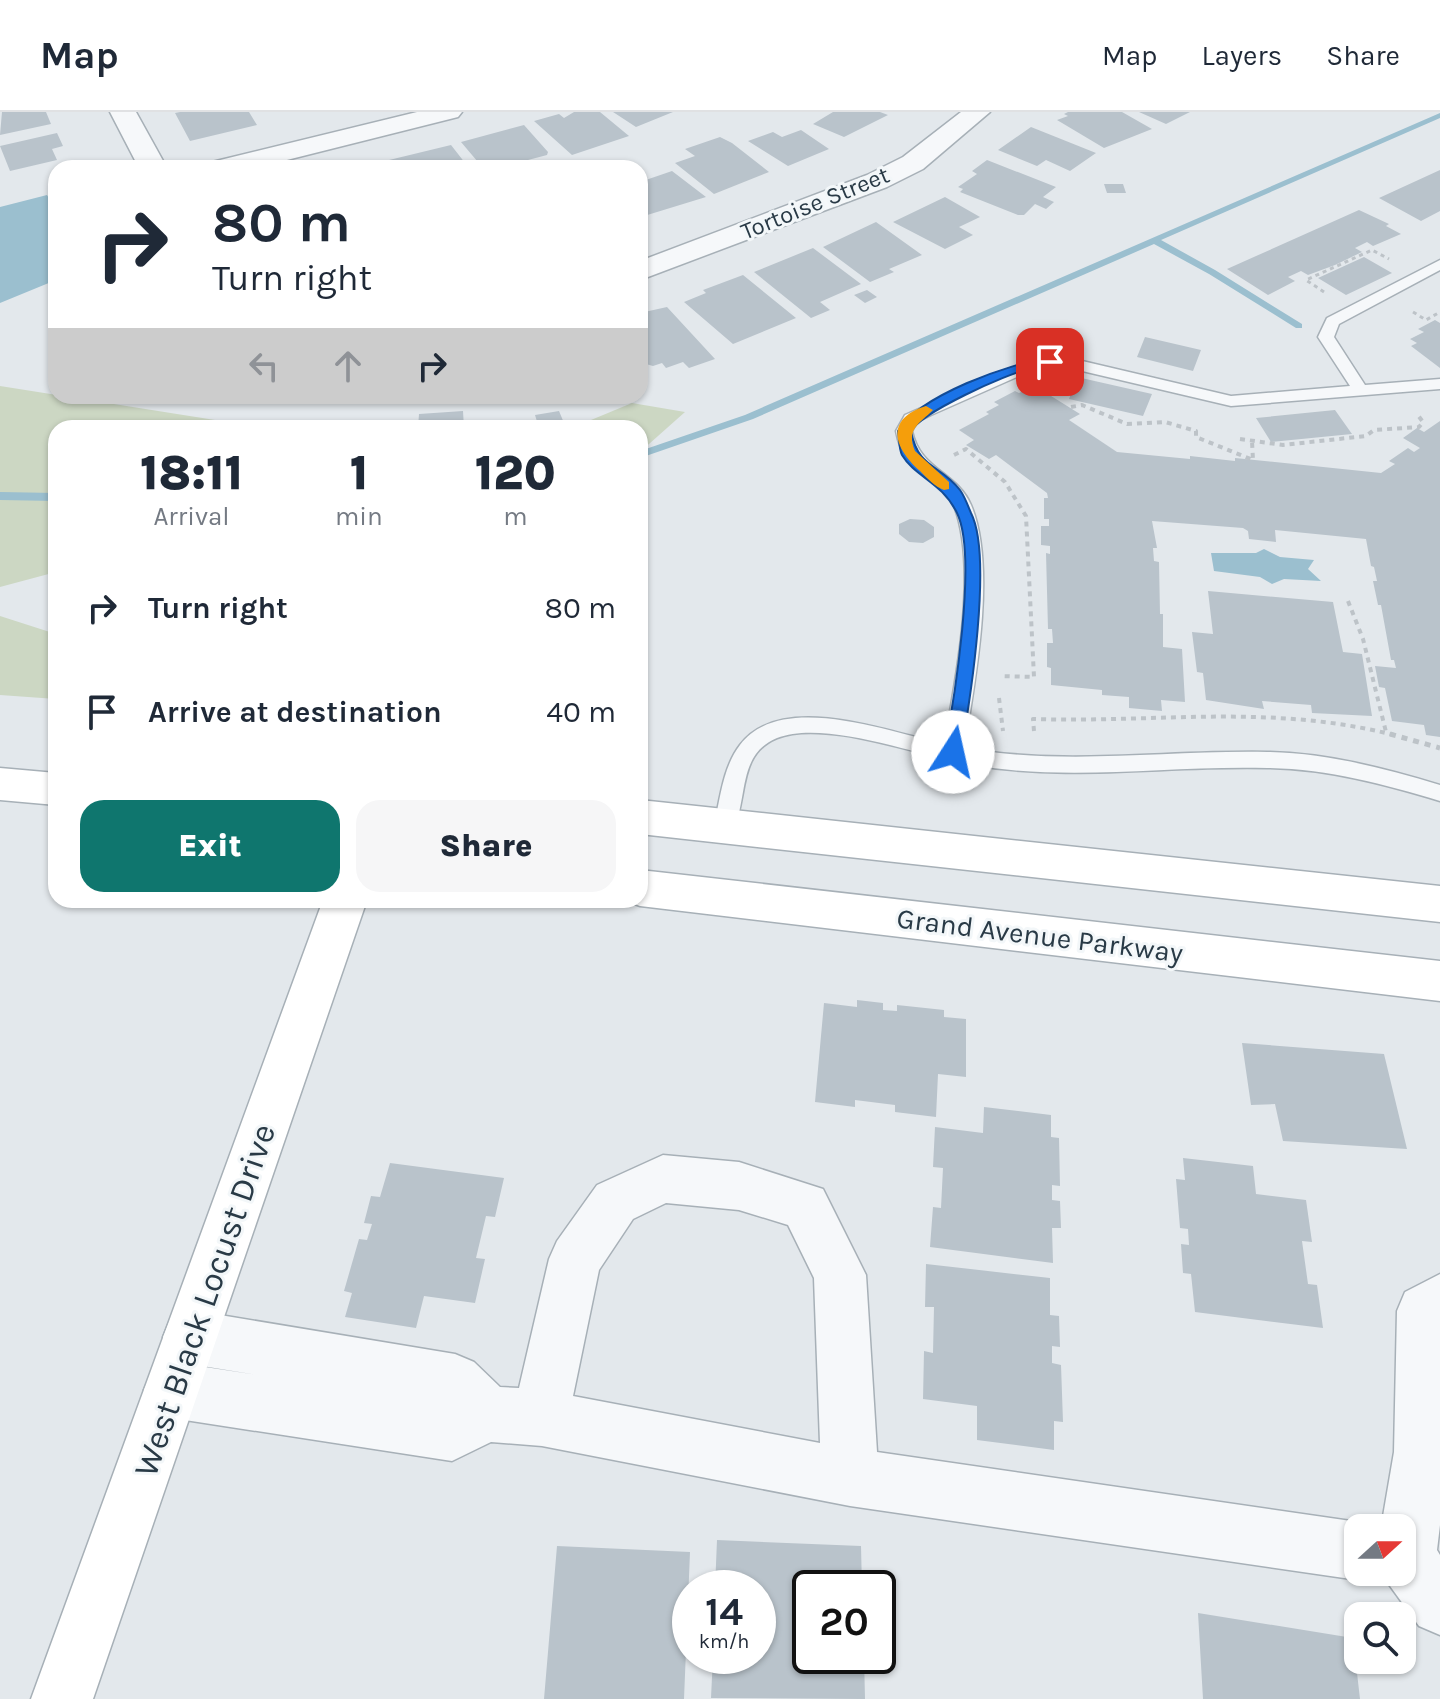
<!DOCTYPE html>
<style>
:root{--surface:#fff;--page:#f6f6f7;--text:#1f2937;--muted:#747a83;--line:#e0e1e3;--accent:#0f766e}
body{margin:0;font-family:Karla,sans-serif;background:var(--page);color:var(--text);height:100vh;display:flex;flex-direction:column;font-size:30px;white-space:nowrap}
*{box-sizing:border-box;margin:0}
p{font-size:26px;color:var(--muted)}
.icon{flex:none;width:44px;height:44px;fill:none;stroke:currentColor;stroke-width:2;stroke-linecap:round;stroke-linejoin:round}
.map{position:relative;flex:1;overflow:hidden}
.details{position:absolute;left:48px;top:308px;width:600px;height:488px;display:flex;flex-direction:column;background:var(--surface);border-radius:24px;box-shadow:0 2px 6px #0004}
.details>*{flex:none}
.banner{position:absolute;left:48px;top:48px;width:600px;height:244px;border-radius:24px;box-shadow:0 2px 6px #0004;background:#fff;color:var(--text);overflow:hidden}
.needle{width:52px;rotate:69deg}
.buttons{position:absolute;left:1344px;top:1402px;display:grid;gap:16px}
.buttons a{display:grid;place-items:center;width:72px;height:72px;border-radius:16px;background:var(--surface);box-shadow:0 2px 6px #0004;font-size:40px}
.speed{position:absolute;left:672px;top:1458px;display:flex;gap:16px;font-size:40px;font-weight:700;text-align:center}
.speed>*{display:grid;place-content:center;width:104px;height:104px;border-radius:50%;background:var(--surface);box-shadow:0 2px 6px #0004;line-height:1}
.speed small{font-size:20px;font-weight:400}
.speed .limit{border:4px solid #111;border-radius:12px;background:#fff;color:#111}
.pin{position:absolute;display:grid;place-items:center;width:68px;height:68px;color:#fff;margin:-34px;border-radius:16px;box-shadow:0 4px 12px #0006}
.me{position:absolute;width:88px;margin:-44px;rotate:10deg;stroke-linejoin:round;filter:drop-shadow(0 0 6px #0008)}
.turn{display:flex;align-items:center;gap:28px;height:168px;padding:0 32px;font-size:36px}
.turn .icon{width:104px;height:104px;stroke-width:2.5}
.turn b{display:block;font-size:56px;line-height:68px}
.lanes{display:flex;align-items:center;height:76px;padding:0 32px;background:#0003;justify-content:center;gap:40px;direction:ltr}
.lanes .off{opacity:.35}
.eta{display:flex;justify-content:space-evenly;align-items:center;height:136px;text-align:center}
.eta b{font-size:48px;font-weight:800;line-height:56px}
.action{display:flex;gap:16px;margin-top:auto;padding:16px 32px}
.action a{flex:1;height:92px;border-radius:24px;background:var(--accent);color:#fff;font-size:32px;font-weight:800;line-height:92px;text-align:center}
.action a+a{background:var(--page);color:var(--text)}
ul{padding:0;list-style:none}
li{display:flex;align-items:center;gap:24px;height:104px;padding:0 32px}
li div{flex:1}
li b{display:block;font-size:30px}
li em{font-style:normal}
header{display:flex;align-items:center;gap:48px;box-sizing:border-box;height:112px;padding:0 40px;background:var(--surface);border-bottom:2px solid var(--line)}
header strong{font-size:38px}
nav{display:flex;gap:44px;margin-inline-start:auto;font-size:28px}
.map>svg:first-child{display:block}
</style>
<header>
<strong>Map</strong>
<nav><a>Map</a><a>Layers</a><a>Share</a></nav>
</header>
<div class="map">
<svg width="1440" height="1587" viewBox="0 0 1440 1587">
<rect width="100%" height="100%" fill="#e3e8ec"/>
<path fill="#ccd7c3" d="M0 274 266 316H56V460L0 475Z
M632 291 685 300 640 340V316H562L591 308Z
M0 504 56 522V587L0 583Z"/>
<path fill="#9bbfcf" d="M47 83 56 98V168L0 191V95Z
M1264 437 1280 445 1314 448 1308 457 1321 469 1284 467 1272 472 1260 465 1214 459 1211 441H1256Z"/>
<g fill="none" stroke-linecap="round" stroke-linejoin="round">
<path fill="#9bbfcf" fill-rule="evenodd" d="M1440 1V6L1161 128 1215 158 1302 212V216H1296L1209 162 1154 132 753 307 640 346V339L745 303Z
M0 380 56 381V389L0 388Z"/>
</g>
<path fill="#b9c3cb" d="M2 0H46L51 12 0 23Z
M180 0H249L257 13 190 29 175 1Z
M574 0H600L629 24 572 43 534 9 559 2 564 6Z
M613 0H673L636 15Z
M833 0H880L888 3 844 25 813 12Z
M1068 0H1122L1152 17 1104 36 1057 8 1068 4 1064 2Z
M1139 0H1190L1166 12Z
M524 13 548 40 547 43 498 56H483L461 30Z
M1031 15 1096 41 1070 59 1046 48 1037 54 998 38Z
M801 18 829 37 788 54 748 29 773 20 782 25Z
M57 21 63 34 52 37 57 48 10 59 0 34Z
M720 25 732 31 769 60 714 82 675 51 695 44 685 37Z
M451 33 469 56H390L385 49Z
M987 48 1056 75 1043 85 1054 90 1046 97 1035 92 1024 103H1018L960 80 963 77 958 75 977 62 972 59Z
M1440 58V99L1421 109 1379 86Z
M672 59 706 85 644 104 640 100V70Z
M1104 72H1123L1126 81H1107Z
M945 85 980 105 959 115 973 123 945 137 893 110Z
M1359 98 1389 112 1386 114 1401 122 1373 134 1367 130 1355 136 1362 140 1335 153 1308 163 1301 159 1288 165 1295 169 1268 183 1227 157Z
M876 110 922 143 889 157 894 160 870 170 823 135Z
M813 136 861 172 820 190 830 198 811 206 754 160Z
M1364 145 1392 161 1346 183 1318 166Z
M743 163 796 206 733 232 684 190 706 181 703 178Z
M867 178 877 185 865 191 854 183Z
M667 195 715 247 689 256 683 250 666 256 662 251 653 254 646 252 640 245V201Z
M1435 208 1440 211V256L1411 234 1417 231 1410 227 1424 220 1418 217Z
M1145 225 1201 238 1193 259 1137 245Z
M1077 265 1152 282 1143 304 1069 287Z
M1035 274 1080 302 1069 308 1117 340 1190 347V344L1235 349V346L1381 361 1395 352 1389 349 1408 336 1414 340 1420 336 1403 326 1417 316 1424 320 1440 309V625L1426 623 1424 613 1392 609 1385 576 1379 575 1375 554 1396 556 1394 548H1391L1381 493H1378L1373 469H1377L1374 455 1371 454 1366 427 1275 418 1276 430 1249 427 1248 419 1243 416 1152 409 1157 436H1153L1154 449 1159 450 1160 502H1163V535L1182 537 1185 590 1161 588 1162 599 1129 596V585L1102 583V578L1051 573V556L1047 555V531H1053L1052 517H1048L1046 441 1050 442V434L1041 433V414H1049V407H1044V386H1048L1047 381 996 343 989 347 966 333 974 328 959 318 989 302 986 300 999 293 994 290 1015 279 1019 281Z
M332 284H403L401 290 355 287 354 290 329 289Z
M1335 298 1352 322 1271 330 1256 306Z
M463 299 464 316H418L419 302Z
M559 299 564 311 539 316 535 303Z
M910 407 924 408 934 415V425L923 431 909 430 899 422V412Z
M1208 479 1333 490 1343 540 1362 542 1372 604 1312 601 1311 593 1262 589 1264 597 1206 588 1203 561 1197 560 1192 520 1213 522Z
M857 888 883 891V898L897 899V893L944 898V905L966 907V965L938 962 936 1005 895 1000V993L855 988V995L815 990 824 891 857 895Z
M1242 931 1384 942 1407 1037 1283 1029 1275 992 1251 993Z
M984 995 1051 1003V1025L1059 1026 1060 1074 1052 1073V1088L1060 1089 1061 1116H1052L1053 1151 930 1135 933 1095 941 1096 943 1056 933 1055 935 1015 983 1021Z
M1183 1046 1253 1054 1256 1082 1306 1088 1312 1130 1302 1129 1308 1172 1317 1173 1323 1216 1195 1200 1191 1162 1183 1161 1181 1132 1189 1133 1188 1117 1180 1116 1176 1067 1185 1068Z
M390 1051 504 1066 495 1105 486 1104 476 1146 485 1147 475 1191 424 1184 416 1216 345 1205 352 1181 344 1179 359 1127 367 1128 372 1112 364 1111 371 1084 380 1085Z
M926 1152 1050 1166V1203L1059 1204 1060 1235 1052 1234V1251L1061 1253 1063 1310 1054 1309V1338L977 1328V1294L923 1287 924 1239 933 1241 934 1195H925Z
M717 1428 861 1434 862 1476H810V1544H864L865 1587 711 1586 713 1544H758V1476H715Z
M557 1434 690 1440 684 1587H544Z
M1198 1501 1353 1526 1360 1587H1203Z"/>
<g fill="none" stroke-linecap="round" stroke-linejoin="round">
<g stroke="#a7b0b7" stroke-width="3">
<path id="lane" d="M1440 148V158L1339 212 1334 225 1365 273 1440 267V277L1231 294 1078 258 1037 256 931 303 917 310 912 319C920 358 957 360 971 393 997 454 975 571 964 636 1066 654 1165 638 1267 640 1326 641 1384 656 1440 673V689C1384 672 1327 657 1268 656 1169 653 1072 670 972 653 920 644 825 607 777 626 736 643 749 688 732 720L725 722 718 720 714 714C720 687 723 655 740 633 781 578 891 621 944 632 956 568 978 455 954 394 941 362 904 365 896 319L905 303 1035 246 1078 248 1231 284 1350 274 1318 225 1327 206Z"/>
</g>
<g stroke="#a7b0b7" stroke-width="3">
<path id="street" d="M110 0H136L167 56H139Z
M417 0H462L458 5 255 56H208L212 50Z
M961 0H990L923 57 887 75 640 168V149L867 63 903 45Z
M663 1043 739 1050 823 1077 866 1163 877 1340 1358 1410 1373 1416H1358V1460H1378L1358 1468 850 1394 542 1334 491 1330 452 1349 172 1306 153 1297 144 1278 153 1259 172 1250 270 1265 190 1252 171 1244 163 1225 171 1206 190 1198 455 1242 474 1250 500 1275 519 1276 549 1147 557 1129 597 1073ZM666 1091 739 1098 788 1113 814 1166 820 1331 573 1284 599 1158 633 1107Z
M1440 1162V1413L1437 1438 1440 1443V1523L1419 1514 1385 1467 1382 1460H1402V1416H1381L1394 1340 1397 1199 1405 1180Z"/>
</g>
<g stroke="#a7b0b7" stroke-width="3">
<path id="secondary" d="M0 656 56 661V693L0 688Z
M640 688 1440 774V810L640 722Z
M640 758 1440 849V889L640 794 624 788H640Z
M323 788H367L93 1587H31Z"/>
</g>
<path stroke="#bdc3c8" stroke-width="3" stroke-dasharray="4 4" stroke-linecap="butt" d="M1324 180 1306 168 1372 138 1389 147
M1413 200 1426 208 1440 200"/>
<path stroke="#bdc3c8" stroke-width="4" stroke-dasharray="5 5" stroke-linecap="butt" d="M1071 295 1082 293 1127 312 1165 310 1196 319V325L1253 348 1252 329
M1240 327 1283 333 1366 324 1374 318 1419 315 1423 310 1417 302
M954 343 966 337 1005 370 1026 404 1034 565 1000 564
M1348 489 1363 527 1386 620
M999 586 1003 619
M1034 619 1033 607C1160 611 1271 591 1398 624"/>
<path stroke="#bdc3c8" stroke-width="5" stroke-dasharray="6 6" stroke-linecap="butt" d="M1390 622 1440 636"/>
<use href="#lane" fill="#f6f8fa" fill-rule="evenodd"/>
<use href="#street" fill="#f6f8fa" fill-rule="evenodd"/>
<use href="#secondary" fill="#fff" fill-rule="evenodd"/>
</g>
<path fill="#1a73e8" stroke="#114b97" stroke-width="2" d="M1050 246 1057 250 1055 253C1046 255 1038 255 1029 257 1006 262 922 300 911 319 918 357 940 352 960 378 965 385 968 394 971 401 993 444 970 589 961 640L953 647 944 640C954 590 978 444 957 401 942 370 915 365 902 343 899 337 899 326 898 319 919 284 1009 251 1050 246Z"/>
<path fill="#f59e0b" d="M926 294 933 298C919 312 906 317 915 339L949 370V377L944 378C935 375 927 366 920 359 893 335 885 307 926 294Z"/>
<g text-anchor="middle" stroke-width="6" stroke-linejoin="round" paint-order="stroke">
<g font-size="24" fill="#293a46" stroke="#f3f7f9">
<text transform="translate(815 91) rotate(-22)" y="8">Tortoise Street</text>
</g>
<g font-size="28" fill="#293a46" stroke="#f3f7f9">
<text transform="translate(1040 823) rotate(7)" y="10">Grand Avenue Parkway</text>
</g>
<g font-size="34" fill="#293a46" stroke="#f3f7f9">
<text transform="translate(204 1188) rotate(-71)" y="12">West Black Locust Drive</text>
</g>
</g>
</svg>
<div class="buttons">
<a><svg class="needle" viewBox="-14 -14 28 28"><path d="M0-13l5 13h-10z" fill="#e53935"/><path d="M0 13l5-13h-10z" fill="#747a83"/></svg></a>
<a><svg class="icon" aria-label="search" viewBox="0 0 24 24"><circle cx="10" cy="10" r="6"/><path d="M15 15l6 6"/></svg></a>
</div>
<div class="speed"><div>14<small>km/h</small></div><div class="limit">20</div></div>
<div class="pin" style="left:1050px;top:250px;background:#d93025"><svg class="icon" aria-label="arrive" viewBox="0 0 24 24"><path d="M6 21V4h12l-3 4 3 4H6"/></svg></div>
<svg class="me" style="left:953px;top:640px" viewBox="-20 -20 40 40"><circle r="19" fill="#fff"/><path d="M0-13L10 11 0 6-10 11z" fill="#1a73e8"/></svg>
<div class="banner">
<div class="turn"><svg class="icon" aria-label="right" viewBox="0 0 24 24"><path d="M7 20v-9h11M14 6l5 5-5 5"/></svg><div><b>80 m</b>Turn right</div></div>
<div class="lanes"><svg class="icon off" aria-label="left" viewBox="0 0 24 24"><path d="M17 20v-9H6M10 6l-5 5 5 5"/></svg><svg class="icon off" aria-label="ahead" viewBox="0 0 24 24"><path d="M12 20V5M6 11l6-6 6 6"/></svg><svg class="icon" aria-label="right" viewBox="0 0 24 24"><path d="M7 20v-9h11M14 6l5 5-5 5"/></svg></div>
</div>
<section class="details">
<div class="eta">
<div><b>18:11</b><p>Arrival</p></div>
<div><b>1</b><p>min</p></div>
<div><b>120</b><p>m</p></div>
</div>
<ul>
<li><svg class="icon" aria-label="right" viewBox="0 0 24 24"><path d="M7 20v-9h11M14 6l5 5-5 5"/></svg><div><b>Turn right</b></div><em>80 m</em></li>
<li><svg class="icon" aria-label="arrive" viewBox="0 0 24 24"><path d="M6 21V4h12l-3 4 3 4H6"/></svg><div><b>Arrive at destination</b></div><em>40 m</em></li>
</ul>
<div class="action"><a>Exit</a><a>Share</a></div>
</section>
</div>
